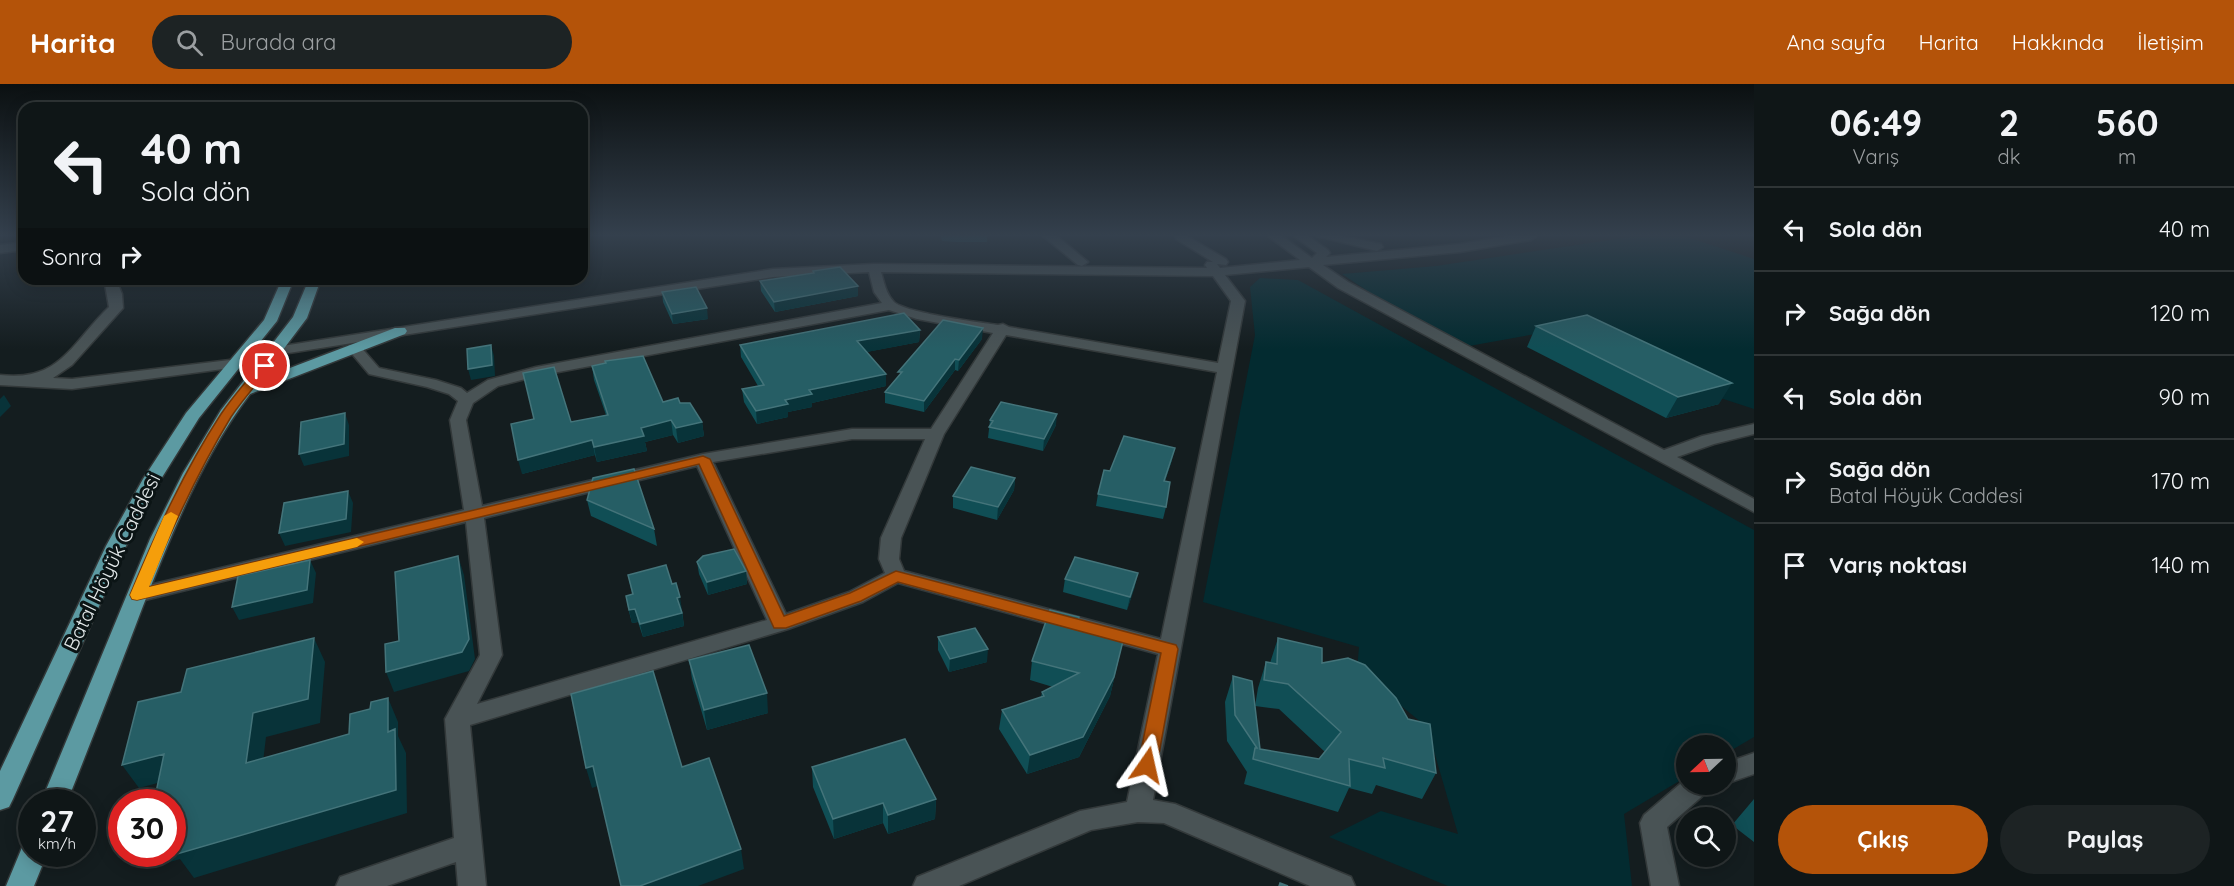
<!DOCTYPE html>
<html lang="tr">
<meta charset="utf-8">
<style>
:root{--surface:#0f1617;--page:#1d2324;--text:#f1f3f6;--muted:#9b9fa1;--line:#2f3536;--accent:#b45309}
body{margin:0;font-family:Quicksand,sans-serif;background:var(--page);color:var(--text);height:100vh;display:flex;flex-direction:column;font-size:22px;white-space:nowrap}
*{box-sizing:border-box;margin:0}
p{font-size:20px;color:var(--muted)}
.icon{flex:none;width:33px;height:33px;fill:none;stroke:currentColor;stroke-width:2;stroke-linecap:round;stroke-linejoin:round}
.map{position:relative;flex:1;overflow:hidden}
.sheet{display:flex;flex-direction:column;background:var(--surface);width:480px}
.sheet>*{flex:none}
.hud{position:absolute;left:18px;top:18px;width:570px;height:183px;border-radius:18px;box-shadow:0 3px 15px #0003,0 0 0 2px var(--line);background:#0f1617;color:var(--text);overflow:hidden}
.needle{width:39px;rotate:248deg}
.buttons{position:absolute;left:1676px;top:651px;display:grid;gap:12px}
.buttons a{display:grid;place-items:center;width:60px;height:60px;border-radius:50%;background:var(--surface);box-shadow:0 3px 15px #0003,0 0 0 2px var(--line);font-size:30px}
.speed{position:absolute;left:18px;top:705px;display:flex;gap:12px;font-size:30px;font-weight:700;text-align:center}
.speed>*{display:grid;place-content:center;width:78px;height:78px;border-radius:50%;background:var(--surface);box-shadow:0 3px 15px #0003,0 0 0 2px var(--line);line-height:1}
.speed small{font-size:15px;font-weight:400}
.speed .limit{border:9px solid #d22;background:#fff;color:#111}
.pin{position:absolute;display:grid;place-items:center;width:51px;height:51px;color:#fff;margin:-26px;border:3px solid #fff;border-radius:50%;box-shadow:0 2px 6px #0007}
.me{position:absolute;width:66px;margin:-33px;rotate:11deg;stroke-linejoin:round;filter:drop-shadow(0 0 4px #0008)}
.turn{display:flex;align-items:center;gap:21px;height:126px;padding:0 24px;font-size:27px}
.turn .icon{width:78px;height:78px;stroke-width:2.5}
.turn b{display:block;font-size:42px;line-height:51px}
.then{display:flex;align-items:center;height:57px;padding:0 24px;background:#0003;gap:12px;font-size:22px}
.eta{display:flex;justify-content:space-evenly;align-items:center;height:102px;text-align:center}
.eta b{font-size:36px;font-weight:700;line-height:42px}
.cta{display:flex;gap:12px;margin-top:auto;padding:12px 24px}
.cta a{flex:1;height:69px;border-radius:36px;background:var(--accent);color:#fff;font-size:24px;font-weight:700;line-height:69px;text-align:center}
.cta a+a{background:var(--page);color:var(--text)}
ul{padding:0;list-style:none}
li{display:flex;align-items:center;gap:18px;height:84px;padding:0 24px;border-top:2px solid var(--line)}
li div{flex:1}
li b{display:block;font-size:22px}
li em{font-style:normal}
header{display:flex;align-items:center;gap:36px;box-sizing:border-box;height:84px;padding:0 30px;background:var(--accent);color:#fff}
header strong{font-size:28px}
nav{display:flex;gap:33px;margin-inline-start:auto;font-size:21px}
.search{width:420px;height:54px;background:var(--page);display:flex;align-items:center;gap:15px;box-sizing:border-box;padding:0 21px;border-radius:33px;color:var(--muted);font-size:22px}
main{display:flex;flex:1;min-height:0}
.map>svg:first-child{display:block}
</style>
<header>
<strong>Harita</strong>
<div class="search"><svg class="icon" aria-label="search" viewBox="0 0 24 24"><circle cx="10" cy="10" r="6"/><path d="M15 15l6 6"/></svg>Burada ara</div>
<nav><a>Ana sayfa</a><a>Harita</a><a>Hakkında</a><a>İletişim</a></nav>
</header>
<main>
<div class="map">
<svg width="1754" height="802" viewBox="0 0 1754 802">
<rect width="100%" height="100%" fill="#141d1f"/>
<path fill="#032b30" d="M1637 152H1684L1754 175V325L1690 304 1580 242 1469 262 1378 214 1342 190 1436 182Z
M1260 194 1298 196 1754 446V653L1725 670V662H1686V693L1624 730 1632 802H1448L1329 753 1381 727 1458 750 1427 643 1357 586 1359 563 1203 518 1255 251 1250 203Z"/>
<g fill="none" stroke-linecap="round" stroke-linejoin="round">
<g stroke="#33393a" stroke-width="3">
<path id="minor" d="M1043 152H1057L1088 178 1082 182 1078 181Z
M1175 152H1187L1226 175 1228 178 1226 181 1217 180 1220 184 1300 176 1268 152H1282L1312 174 1317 169 1294 152H1308L1328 166 1330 169 1326 173 1460 160 1508 152H1537L1531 156 1460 168 1323 181 1348 198 1664 366 1702 352 1754 340V350L1714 360 1677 373 1754 415V428L1338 204 1309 183 1225 191 1245 217 1153 716 1175 720 1351 793 1355 802H1310L1164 739 1138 738 1091 746 959 802H913L917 793 1080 727 1127 718 1158 570 898 499 863 518 788 545 470 641 486 802H458L456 778 387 802H336L340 793 454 754 445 635 480 571 466 438 137 518 130 516 127 511 130 506 137 504 464 426 450 336 458 317 449 310 427 303 369 290 347 264 349 261H359L379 284 436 296 461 304 467 309 488 296 536 283 882 219 874 208 869 188 773 193 276 271 242 270 240 267 242 264 276 263 773 185 874 180 1207 184 1205 181 1207 178H1213L1176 155ZM881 188 1213 192 1231 217 1218 279 1009 243 1003 240 998 241C978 238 906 229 894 218 886 210 884 198 881 188ZM889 226 917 235 993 249 931 345H852L703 370 482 422 466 336 473 319 498 302 537 292ZM1006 251 1217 288 1161 555 904 487 899 475 901 454 944 350ZM852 355H925L881 454 879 475 885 489 849 508 786 530 713 378ZM697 382 767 536 477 620 502 571 484 434Z
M1317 152H1342L1381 160 1383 163 1377 167Z
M24 158V166L0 169V161Z
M104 195H116L122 210 123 224 72 281 53 294 72 295 238 275 245 279 238 283 72 305 0 301V291C61 298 71 259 109 223Z
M1754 669V690L1725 700V679Z
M1686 695V700H1711L1707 708 1667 743 1679 802H1651L1640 739 1644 731Z"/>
</g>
<g stroke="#33393a" stroke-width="3">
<path id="major" d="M282 195H294L277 237 199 334 161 395 126 462 13 715 9 723 0 726V687L106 462 143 395 186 329 264 236Z
M309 195H321L307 234 261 295 395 244H405L407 247 405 250 250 310C202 373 172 449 143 522 118 588 93 653 67 718H41L150 455 183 389 221 326 293 233Z
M32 758V770H47L34 802H6L23 761Z"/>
</g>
<use href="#minor" fill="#495355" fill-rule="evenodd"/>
<use href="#major" fill="#5c9aa2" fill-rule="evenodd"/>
</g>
<path fill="#104e55" d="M941 152H987V158H956L942 157Z
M813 187 858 202V212L775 228 761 207 760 197 813 189Z
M662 208 708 235 673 240 663 218Z
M1536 242 1719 320 1666 334 1527 263Z
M920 246 919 258 866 268 886 302 812 319V323L788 328V333L757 340 744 318 742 305 758 302 741 273 740 261Z
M982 255 958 287 955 286 924 328 885 319V308Z
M605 277 663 318 680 319 702 338 704 352 678 359 673 351 645 358 647 367 597 378 595 371 522 390 571 338 606 331 594 296 592 282 606 279Z
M990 336 1056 341 1043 367 988 354Z
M1172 376 1165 397 1166 423 1163 435 1096 422 1098 410 1110 387Z
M1015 394 1014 406 997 436 953 424V412Z
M587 416 654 445 657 462 591 432Z
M697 478 746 487 747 500 708 511 699 490Z
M628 491 682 526 684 542 643 553 638 538 632 539 628 524 626 512 632 510Z
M1065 495 1135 502 1127 526 1063 508Z
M1079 533 1078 541 1124 553 1110 612 1079 673 1027 690 999 645 1002 626 1041 613 1042 608 1053 603 1030 596 1032 577Z
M938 553 987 578 949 588 938 566Z
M1278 554 1322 579 1436 689 1422 715 1376 701 1372 710 1349 704 1338 728 1244 700 1247 688 1227 657 1225 618 1233 592 1260 665 1319 675 1325 668 1279 625 1255 622 1258 604 1266 578 1270 579Z
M689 576 768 629 707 646 692 595Z
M812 683 936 715 935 735 888 750 883 739 834 755 813 703Z
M1754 715V758L1732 741Z"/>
<path fill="#083339" d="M858 202V212L775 228 774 218Z
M707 224 708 235 673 240 672 230Z
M983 244 982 255 958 287 959 276Z
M920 246 919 258 857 270V257Z
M491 261 494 272 495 292 471 296 468 285Z
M955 275V286L924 328V317Z
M886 290V302L812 319V323L788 328V333L757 340 756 327 785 316 809 306Z
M1732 299 1719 320 1666 334 1678 313Z
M4 311 11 322 0 333V315Z
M345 329 349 341V372L304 382 299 370Z
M1057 330 1056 341 1043 367 1044 355Z
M671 336 673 351 645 358 647 367 597 378 594 363 641 344Z
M702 338 704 352 678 359 676 344Z
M592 356 595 371 522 390 518 376Z
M1175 364 1172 376 1161 409 1164 397Z
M1015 394 1014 406 997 436 998 423Z
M348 407 353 419 351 448 285 462 279 449Z
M458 472 464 491 475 575 469 587 394 608 386 588Z
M310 476 316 489 313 519 239 536 232 523Z
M746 487 747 500 708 511 707 498Z
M1138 489 1135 502 1127 526 1130 513Z
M680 513 682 526 679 527 677 514Z
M635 525 638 538 632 539 629 526Z
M682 529 684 542 643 553 640 540Z
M1124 553 1110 612 1079 673 1027 690 1030 671Z
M314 554 325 578 320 639 266 653 260 703 246 679 253 629Z
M988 565 987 578 949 588 950 575Z
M767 609 768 629 707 646 704 626Z
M388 614 398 638V652L406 669 407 729 194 794 180 775 163 780 155 770H172V748L388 648Z
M164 670 180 693 139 704 122 681Z
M593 682 598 702 592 704 586 684Z
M936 715 935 735 888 750V731Z
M883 719V739L834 755 833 735Z
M741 765 744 785 698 802H640Z"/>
<path fill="#265e65" stroke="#44747a" stroke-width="1.5" d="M840 183 858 202 774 218 760 197 814 189 813 187Z
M696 203 707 224 672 230 662 208Z
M904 229 920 246 857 257 886 290 809 306 812 310 785 316 788 320 756 327 742 305 764 301 740 261Z
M1587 231 1732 299 1678 313 1536 242Z
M943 236 983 244 959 276 955 275 924 317 885 308 902 288H898Z
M491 261 492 281 468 285 467 265Z
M643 272 663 318 678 314 680 319H690L702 338 676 344 671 336 641 344 644 352 594 363 592 356 518 376 511 340 534 335 523 289 554 283 571 338 608 331 592 282 606 279 605 277Z
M1001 318 1057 330 1044 355 989 343 993 337 990 336Z
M345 329 344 360 299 370 301 338Z
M1124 352 1175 364 1164 397 1170 398 1166 423 1098 410 1104 386 1110 387Z
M971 383 1015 394 998 423 953 412Z
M634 385 654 445 587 416 593 394Z
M348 407 346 435 279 449 284 419Z
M734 465 746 487 707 498 697 478 703 472Z
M458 472 469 555 462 568 386 588 385 560 399 557 395 488Z
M1075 473 1138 489 1130 513 1065 495Z
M310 476 307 506 232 523 238 492Z
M666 481 672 500 676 499 680 513 677 514 682 529 640 540 635 525 629 526 626 512 633 510 628 491Z
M1050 526 1079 533 1077 540 1124 553 1114 593 1083 653 1030 671 1002 626 1044 612 1042 608 1079 589 1032 577Z
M975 544 988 565 950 575 938 553Z
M314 554 308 615 253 629 246 679 349 650 350 630 370 625 371 618 388 614V648L395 645 396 706 177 770 182 746 172 748V718H154L164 670 122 681 138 618 181 608 187 585Z
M1278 554 1322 564V579L1348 574 1365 581 1396 614 1408 635 1430 640 1436 689 1383 674 1385 684 1349 675 1350 702 1253 675 1255 664H1257L1235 631 1233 592 1252 597 1260 665 1319 675 1341 648 1288 600 1264 596 1266 578 1277 580Z
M749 561 767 609 704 626 689 576Z
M653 587 682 683 709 674 741 765 640 802H621L593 682 586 684 571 610Z
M905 655 936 715 888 731 883 719 833 735 812 683Z
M1280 799 1288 802H1279Z"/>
<linearGradient id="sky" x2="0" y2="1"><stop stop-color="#0b1011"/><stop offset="0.57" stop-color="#34404d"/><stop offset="1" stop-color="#34404d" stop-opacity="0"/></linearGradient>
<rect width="1754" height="265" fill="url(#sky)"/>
<path fill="#b45309" stroke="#753606" stroke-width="1.5" d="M265 278 271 282C258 299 243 315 231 333 198 387 172 444 148 503L703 372 710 375 784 532 850 509 896 487 1176 561 1178 565 1157 681 1154 686 1147 689 1141 686 1138 681 1161 569 898 498 861 517 786 544H774L699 380 137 516 132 515 130 511C156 448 184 387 221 330 233 312 248 296 261 279Z"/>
<path fill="#f59e0b" d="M171 428 178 432 149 503 357 454 364 458 357 463 137 516 132 515 130 511 164 432Z"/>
<g text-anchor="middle" stroke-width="6" stroke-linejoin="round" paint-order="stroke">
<g font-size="20" fill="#e2e8e9" stroke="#0b1415">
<text transform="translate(112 478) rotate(-64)" y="7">Batal Höyük Caddesi</text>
</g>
</g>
</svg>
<div class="buttons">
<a><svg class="needle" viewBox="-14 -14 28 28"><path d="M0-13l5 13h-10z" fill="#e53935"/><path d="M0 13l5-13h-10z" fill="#9b9fa1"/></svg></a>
<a><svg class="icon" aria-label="search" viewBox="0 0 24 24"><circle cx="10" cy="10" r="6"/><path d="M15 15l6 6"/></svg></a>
</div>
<div class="speed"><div>27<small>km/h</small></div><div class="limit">30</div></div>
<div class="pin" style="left:265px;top:282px;background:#d93025"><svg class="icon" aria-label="arrive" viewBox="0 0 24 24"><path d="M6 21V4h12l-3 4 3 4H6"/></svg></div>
<svg class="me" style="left:1147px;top:681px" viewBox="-20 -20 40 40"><path d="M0-17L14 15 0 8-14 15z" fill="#b45309" stroke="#fff" stroke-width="4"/></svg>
<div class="hud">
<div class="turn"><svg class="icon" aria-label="left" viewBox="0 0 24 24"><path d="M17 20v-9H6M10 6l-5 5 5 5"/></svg><div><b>40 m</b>Sola dön</div></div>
<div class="then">Sonra<svg class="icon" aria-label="right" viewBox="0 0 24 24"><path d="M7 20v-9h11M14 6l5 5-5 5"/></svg></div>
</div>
</div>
<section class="sheet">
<div class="eta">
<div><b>06:49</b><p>Varış</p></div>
<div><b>2</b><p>dk</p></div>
<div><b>560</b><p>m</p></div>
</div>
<ul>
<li><svg class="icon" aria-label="left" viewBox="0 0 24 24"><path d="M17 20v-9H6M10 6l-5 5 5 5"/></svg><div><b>Sola dön</b></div><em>40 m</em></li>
<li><svg class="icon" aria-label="right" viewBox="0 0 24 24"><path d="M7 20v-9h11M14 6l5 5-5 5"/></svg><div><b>Sağa dön</b></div><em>120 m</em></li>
<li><svg class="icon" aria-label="left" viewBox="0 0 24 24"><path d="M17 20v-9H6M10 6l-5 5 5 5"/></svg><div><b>Sola dön</b></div><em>90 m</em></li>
<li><svg class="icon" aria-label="right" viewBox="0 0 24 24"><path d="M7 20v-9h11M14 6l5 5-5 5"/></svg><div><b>Sağa dön</b><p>Batal Höyük Caddesi</p></div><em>170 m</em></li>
<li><svg class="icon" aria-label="arrive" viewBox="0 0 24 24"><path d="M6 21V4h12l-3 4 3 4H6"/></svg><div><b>Varış noktası</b></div><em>140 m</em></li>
</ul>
<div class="cta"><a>Çıkış</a><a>Paylaş</a></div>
</section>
</main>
